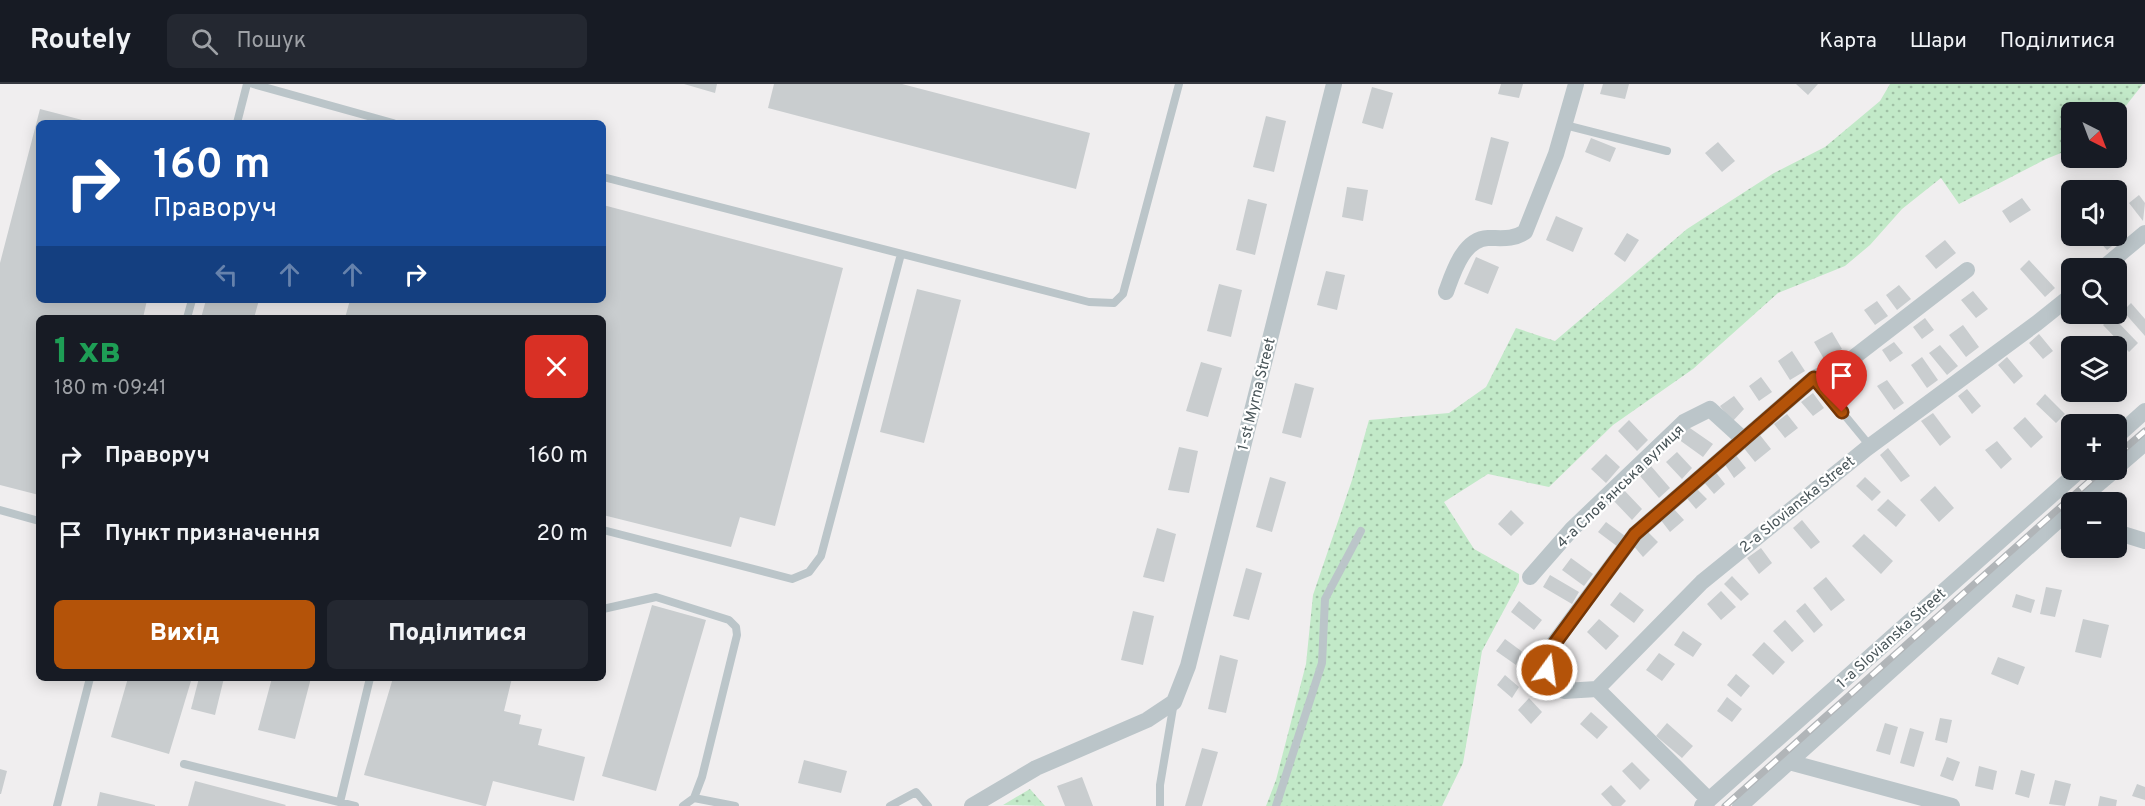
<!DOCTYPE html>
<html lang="uk">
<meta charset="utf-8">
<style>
:root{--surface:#171b24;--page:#242831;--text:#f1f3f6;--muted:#9ea1a6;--line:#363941;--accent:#b45309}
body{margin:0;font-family:Overpass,sans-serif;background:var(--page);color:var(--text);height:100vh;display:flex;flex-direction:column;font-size:22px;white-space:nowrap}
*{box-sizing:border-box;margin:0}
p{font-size:20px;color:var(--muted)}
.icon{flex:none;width:33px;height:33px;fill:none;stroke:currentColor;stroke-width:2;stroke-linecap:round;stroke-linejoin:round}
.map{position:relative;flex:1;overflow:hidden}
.details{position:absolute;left:36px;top:231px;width:570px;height:366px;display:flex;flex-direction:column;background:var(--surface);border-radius:9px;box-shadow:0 3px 15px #0003}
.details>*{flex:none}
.top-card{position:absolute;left:36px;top:36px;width:570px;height:183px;border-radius:9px;box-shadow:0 3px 15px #0003;background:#1a4fa0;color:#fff;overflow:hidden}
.needle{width:39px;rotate:138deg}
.fabs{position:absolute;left:2061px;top:18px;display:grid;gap:12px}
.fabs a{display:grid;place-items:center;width:66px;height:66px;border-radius:9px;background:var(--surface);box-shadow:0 3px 15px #0003;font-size:30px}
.pin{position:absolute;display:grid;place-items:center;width:51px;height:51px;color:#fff;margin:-62px -26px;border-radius:50% 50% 50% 0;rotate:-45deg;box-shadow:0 0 6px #0007}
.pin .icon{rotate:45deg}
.me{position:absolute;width:66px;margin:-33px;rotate:14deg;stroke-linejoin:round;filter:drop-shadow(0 0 4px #0008)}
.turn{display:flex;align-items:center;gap:21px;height:126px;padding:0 18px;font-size:27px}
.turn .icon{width:78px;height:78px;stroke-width:2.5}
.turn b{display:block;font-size:42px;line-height:51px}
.lanes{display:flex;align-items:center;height:57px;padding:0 18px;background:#0003;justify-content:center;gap:30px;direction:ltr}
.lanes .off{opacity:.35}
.round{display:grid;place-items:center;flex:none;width:63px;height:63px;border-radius:9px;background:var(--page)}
.headline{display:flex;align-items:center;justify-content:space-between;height:102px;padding:0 18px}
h1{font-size:36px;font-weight:800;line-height:45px;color:#1e9e55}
.action{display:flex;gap:12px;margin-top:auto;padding:12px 18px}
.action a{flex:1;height:69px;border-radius:9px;background:var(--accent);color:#fff;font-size:24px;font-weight:800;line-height:69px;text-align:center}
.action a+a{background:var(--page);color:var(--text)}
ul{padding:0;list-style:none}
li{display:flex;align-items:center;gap:18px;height:78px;padding:0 18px}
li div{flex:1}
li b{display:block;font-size:22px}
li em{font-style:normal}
header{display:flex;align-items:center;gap:36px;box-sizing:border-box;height:84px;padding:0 30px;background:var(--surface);border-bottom:2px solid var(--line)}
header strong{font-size:28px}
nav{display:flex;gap:33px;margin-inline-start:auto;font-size:21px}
.search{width:420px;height:54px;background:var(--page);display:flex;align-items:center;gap:15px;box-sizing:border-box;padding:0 21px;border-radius:9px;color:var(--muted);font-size:22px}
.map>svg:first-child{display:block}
</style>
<header>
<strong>Routely</strong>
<div class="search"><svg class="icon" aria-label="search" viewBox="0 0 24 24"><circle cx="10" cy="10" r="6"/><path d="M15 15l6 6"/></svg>Пошук</div>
<nav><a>Карта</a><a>Шари</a><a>Поділитися</a></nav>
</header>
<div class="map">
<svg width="2145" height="722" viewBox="0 0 2145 722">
<defs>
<pattern id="grass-dots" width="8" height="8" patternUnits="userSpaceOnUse" patternTransform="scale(1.5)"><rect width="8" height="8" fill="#c2e9c8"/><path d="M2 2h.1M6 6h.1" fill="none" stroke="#a0c0a5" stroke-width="1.8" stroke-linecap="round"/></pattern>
</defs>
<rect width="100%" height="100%" fill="#f0eeef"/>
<path fill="url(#grass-dots)" d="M1890 0H2143L2117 33 2116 28H2072L2071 65 2046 75 1959 120 1941 94 1902 125 1870 161 1845 182 1778 209 1693 285 1613 341 1549 403 1488 390 1444 418 1474 465 1519 490V498L1482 567 1463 679 1442 722H1266L1276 696 1306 580 1313 511 1352 396 1369 336 1449 329 1486 303 1516 244 1555 257 1687 145 1774 89 1825 63 1880 17Z
M1030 705 1045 722 1003 721Z"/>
<path fill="#c9cdcf" d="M684 0H717L715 9Z
M774 0H902L1090 49 1076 105 768 24Z
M1501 0H1523L1519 14 1498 10Z
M1603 0H1629L1625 15 1600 10Z
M1796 0H1818L1808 11Z
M1372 3 1393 9 1383 45 1362 39Z
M40 25 90 38 39 39V216H147L143 234H39V411L0 401V179Z
M1266 32 1286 37 1274 88 1253 83Z
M1491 53 1509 58 1492 121 1475 116Z
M1591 54 1616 64 1610 78 1585 68Z
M1718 58 1735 77 1722 88 1705 69Z
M1347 103 1368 106 1363 137 1342 133Z
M2139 111 2145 119 2143 137 2129 119Z
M2022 114 2031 126 2010 139 2002 127Z
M1248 115 1267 120 1255 171 1236 166Z
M603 121 843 184 775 442 740 433 731 463 603 431V234H345L350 216H603Z
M1556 132 1583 144 1573 168 1546 156Z
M1627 149 1639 156 1625 178 1614 170Z
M2094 152H2109L2116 159 2107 166Z
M1945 156 1956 169 1936 185 1925 172Z
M1476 173 1499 183 1488 210 1464 200Z
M2029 176 2055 204 2045 213 2020 185Z
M1326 187 1345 191 1337 226 1317 221Z
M1219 200 1242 206 1231 253 1207 247Z
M1899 201 1911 215 1897 226 1886 211Z
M917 205 961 216 924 359 880 348Z
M1973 207 1988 225 1976 234 1961 216Z
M206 216H259L254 234H201Z
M1877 217 1888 232 1875 241 1864 226Z
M2131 219 2145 235V252L2123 227Z
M2112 232 2138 259 2129 268 2103 241Z
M1925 234 1934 246 1922 255 1913 243Z
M1963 241 1979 263 1966 273 1949 251Z
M1832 248 1842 265 1824 275 1814 258Z
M2039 250 2053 267 2043 275 2029 259Z
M1894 258 1903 269 1890 278 1882 266Z
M1940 261 1958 282 1947 291 1929 269Z
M1792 267 1805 287 1790 296 1778 277Z
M1922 273 1938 296 1927 304 1911 281Z
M2007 273 2023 292 2014 300 1998 281Z
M1201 278 1222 284 1208 333 1186 327Z
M1852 283 1862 300 1848 310 1838 296Z
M1761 293 1772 308 1759 317 1749 302Z
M1887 296 1904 319 1894 326 1877 302Z
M1295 299 1314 304 1301 354 1282 349Z
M1967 305 1981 322 1972 330 1958 312Z
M1813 309 1824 324 1813 332 1801 318Z
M2045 310 2065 330 2056 339 2036 320Z
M1734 312 1744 325 1732 338 1720 322Z
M1933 329 1951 353 1940 362 1921 337Z
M1787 330 1798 344 1785 354 1774 340Z
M2025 333 2043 353 2031 364 2013 344Z
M1629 336 1648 356 1637 367 1618 347Z
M1687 342 1713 360 1703 373 1678 355Z
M1760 351 1771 365 1755 378 1743 363Z
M1997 357 2012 375 2001 385 1985 366Z
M1179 363 1198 367 1189 409 1168 406Z
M1888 364 1910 392 1901 398 1880 371Z
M1677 368 1692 384 1682 395 1666 378Z
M1606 370 1620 383 1606 399 1591 385Z
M1735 370 1746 384 1734 394 1724 379Z
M1651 382 1670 404 1659 414 1640 392Z
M1714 386 1725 400 1714 410 1703 397Z
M1270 393 1286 398 1272 448 1256 443Z
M1865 393 1881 408 1872 417 1856 402Z
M1935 402 1954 424 1939 438 1920 416Z
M1695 403 1707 415 1696 425 1685 412Z
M1623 405 1642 425 1632 436 1612 415Z
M1888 415 1906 431 1896 443 1877 426Z
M1673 424 1684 436 1670 448 1660 435Z
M1511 426 1524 439 1511 452 1498 440Z
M1802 436 1820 458 1811 465 1793 444Z
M1606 438 1625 452 1618 463 1598 448Z
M1157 444 1176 450 1164 498 1143 493Z
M1647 447 1658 458 1643 473 1632 460Z
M1864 450 1893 477 1881 490 1852 462Z
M1761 464 1772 479 1759 490 1747 474Z
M1571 474 1593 490 1584 502 1562 486Z
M1246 484 1262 489 1249 536 1233 532Z
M1550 491 1579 508 1572 520 1543 503Z
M1732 492 1749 510 1741 517 1724 500Z
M1826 493 1845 516 1831 527 1813 504Z
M2046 503 2062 506 2055 533 2040 530Z
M1721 507 1736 523 1721 536 1707 520Z
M1620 508 1644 526 1634 539 1610 521Z
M2016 510 2035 516 2031 529 2012 523Z
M1519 517 1542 536 1534 546 1511 528Z
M1805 519 1823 541 1814 549 1796 527Z
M652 521 706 536 656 707 602 692Z
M1133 527 1154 532 1143 581 1121 576Z
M1599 535 1619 552 1606 566 1587 548Z
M2083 535 2109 541 2101 574 2075 568Z
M1785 536 1804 557 1792 568 1773 547Z
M1683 547 1702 560 1693 573 1674 561Z
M1505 555 1524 569 1516 581 1496 567Z
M1764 558 1785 578 1773 591 1752 571Z
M1659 569 1675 580 1662 597 1646 586Z
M1220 571 1238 576 1226 629 1208 625Z
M1998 573 2025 583 2018 601 1991 590Z
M1736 590 1750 602 1741 613 1727 601Z
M1505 591 1519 603 1512 614 1497 601Z
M128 594H182L191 597 169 670 111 653Z
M199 594H224L215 631 191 625Z
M272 594H311L295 655 258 646Z
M393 594H512L504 627 521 631 519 640 542 645 538 661 585 673 574 717 493 697 486 722H484L364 691Z
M1727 613 1742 625 1732 638 1717 627Z
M1529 614 1542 628 1531 640 1518 626Z
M1591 628 1608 643 1597 655 1580 640Z
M1940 634 1952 636 1947 659 1935 656Z
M1667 639 1693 662 1682 674 1656 652Z
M1885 639 1898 643 1890 671 1876 667Z
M1910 644 1924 648 1914 683 1900 679Z
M1202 664 1218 668 1202 722H1185Z
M1947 673 1960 678 1953 697 1940 692Z
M804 676 847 687 841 709 798 699Z
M1632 678 1650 696 1640 706 1622 687Z
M1979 682 1997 687 1993 706 1975 702Z
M0 685 7 687 1 710H0Z
M2021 686 2035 690 2029 714 2015 710Z
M1082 693 1093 722H1065L1057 702Z
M2055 696 2071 700 2065 722 2049 720Z
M195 697 286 721 285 722H188Z
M2137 700 2145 703V716L2132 712Z
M1611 701 1626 717 1621 722H1612L1601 710Z
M100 708 155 721V722H97Z
M2100 712 2117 716 2116 722H2098Z"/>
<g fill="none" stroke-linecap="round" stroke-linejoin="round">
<path stroke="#bbc5c9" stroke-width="8" d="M253 0 393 39
M237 39 247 0
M1565 41 1667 67
M603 93 1089 218 1114 219 1123 210 1179 0
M187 234 192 216
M1814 294 1870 362
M0 426 39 437
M603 446 792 495 809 488 821 472 901 170
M603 525 656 513 729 536 736 543 737 551 702 693 694 714 683 722
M184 680 355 722
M694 714 735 722
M340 718 370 594
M57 722 90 594
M890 722 916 708 928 722
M1160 722V701L1174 618
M1276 722 1322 579 1325 515 1361 447"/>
<path stroke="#bbc5c9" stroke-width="16" d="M2103 184 2145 149
M1446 208C1453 189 1463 155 1488 154 1503 154 1512 156 1525 148L1556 70 1576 0
M2116 353 2145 327
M2116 384 2145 359
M2077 418 2115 386
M2116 448 2145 457
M1530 493 1572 445 1684 338 1710 325 1743 355
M1597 605 1702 498 1866 365 2037 239 2072 211
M1789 678 1952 722
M1709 716 1597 605 1564 607 1547 586 1543 574 1635 450 1814 294 1845 280 1967 186
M972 722 1036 684 1147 636 1174 618 1188 582 1334 0
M1702 722 2080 386
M1740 722 2072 424"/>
<g stroke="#b1b5b8" stroke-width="7">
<path id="rail" d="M2116 372 2145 347
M1725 722 2102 386"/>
</g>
<use href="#rail" stroke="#fff" stroke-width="4.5" stroke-dasharray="14" stroke-linecap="butt"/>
</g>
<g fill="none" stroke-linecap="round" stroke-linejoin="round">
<g stroke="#753606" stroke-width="15">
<path id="route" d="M1547 586 1544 574 1635 450 1814 294 1842 328"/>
</g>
<use href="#route" stroke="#b45309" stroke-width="10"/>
</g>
<g text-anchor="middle" stroke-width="4.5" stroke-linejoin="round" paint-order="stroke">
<g font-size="15" fill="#495559" stroke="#fff">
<text transform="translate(1256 310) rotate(-76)" y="5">1-st Myrna Street</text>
<text transform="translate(1620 402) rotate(-44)" y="5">4-а Слов’янська вулиця</text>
<text transform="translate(1797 420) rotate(-39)" y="5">2-a Slovianska Street</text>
<text transform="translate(1891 554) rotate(-42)" y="5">1-a Slovianska Street</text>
</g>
</g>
</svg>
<div class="fabs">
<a><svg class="needle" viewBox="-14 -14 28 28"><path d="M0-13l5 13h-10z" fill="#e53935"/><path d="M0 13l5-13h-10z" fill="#9ea1a6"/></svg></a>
<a><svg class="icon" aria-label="sound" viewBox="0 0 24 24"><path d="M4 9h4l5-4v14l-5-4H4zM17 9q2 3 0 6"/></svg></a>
<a><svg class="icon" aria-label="search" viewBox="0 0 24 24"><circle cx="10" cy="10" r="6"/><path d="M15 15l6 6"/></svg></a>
<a><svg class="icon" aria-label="layers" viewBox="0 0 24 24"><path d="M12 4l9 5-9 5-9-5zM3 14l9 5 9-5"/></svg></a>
<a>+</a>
<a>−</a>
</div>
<div class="pin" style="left:1842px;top:328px;background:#d93025"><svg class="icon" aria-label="arrive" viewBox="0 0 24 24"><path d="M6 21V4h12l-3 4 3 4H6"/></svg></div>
<svg class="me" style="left:1547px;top:586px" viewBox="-20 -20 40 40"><circle r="17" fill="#b45309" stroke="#fff" stroke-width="3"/><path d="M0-11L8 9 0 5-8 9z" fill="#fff"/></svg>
<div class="top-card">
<div class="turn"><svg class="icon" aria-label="right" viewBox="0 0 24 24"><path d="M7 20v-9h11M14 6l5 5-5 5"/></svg><div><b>160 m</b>Праворуч</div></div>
<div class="lanes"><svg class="icon off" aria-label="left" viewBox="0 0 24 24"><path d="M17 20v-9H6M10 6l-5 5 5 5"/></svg><svg class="icon off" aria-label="ahead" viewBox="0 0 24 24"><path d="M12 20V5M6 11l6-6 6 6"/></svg><svg class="icon off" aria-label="ahead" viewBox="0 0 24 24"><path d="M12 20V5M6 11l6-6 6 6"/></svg><svg class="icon" aria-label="right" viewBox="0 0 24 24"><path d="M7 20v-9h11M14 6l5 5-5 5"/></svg></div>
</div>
<section class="details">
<div class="headline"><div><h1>1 хв</h1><p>180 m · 09:41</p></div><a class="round" style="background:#d93025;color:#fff"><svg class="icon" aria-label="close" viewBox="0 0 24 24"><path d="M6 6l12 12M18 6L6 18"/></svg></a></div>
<ul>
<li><svg class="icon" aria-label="right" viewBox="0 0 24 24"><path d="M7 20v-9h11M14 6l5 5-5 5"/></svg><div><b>Праворуч</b></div><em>160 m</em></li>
<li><svg class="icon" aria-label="arrive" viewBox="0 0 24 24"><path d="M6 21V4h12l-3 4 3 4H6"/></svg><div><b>Пункт призначення</b></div><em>20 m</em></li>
</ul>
<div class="action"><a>Вихід</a><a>Поділитися</a></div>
</section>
</div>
